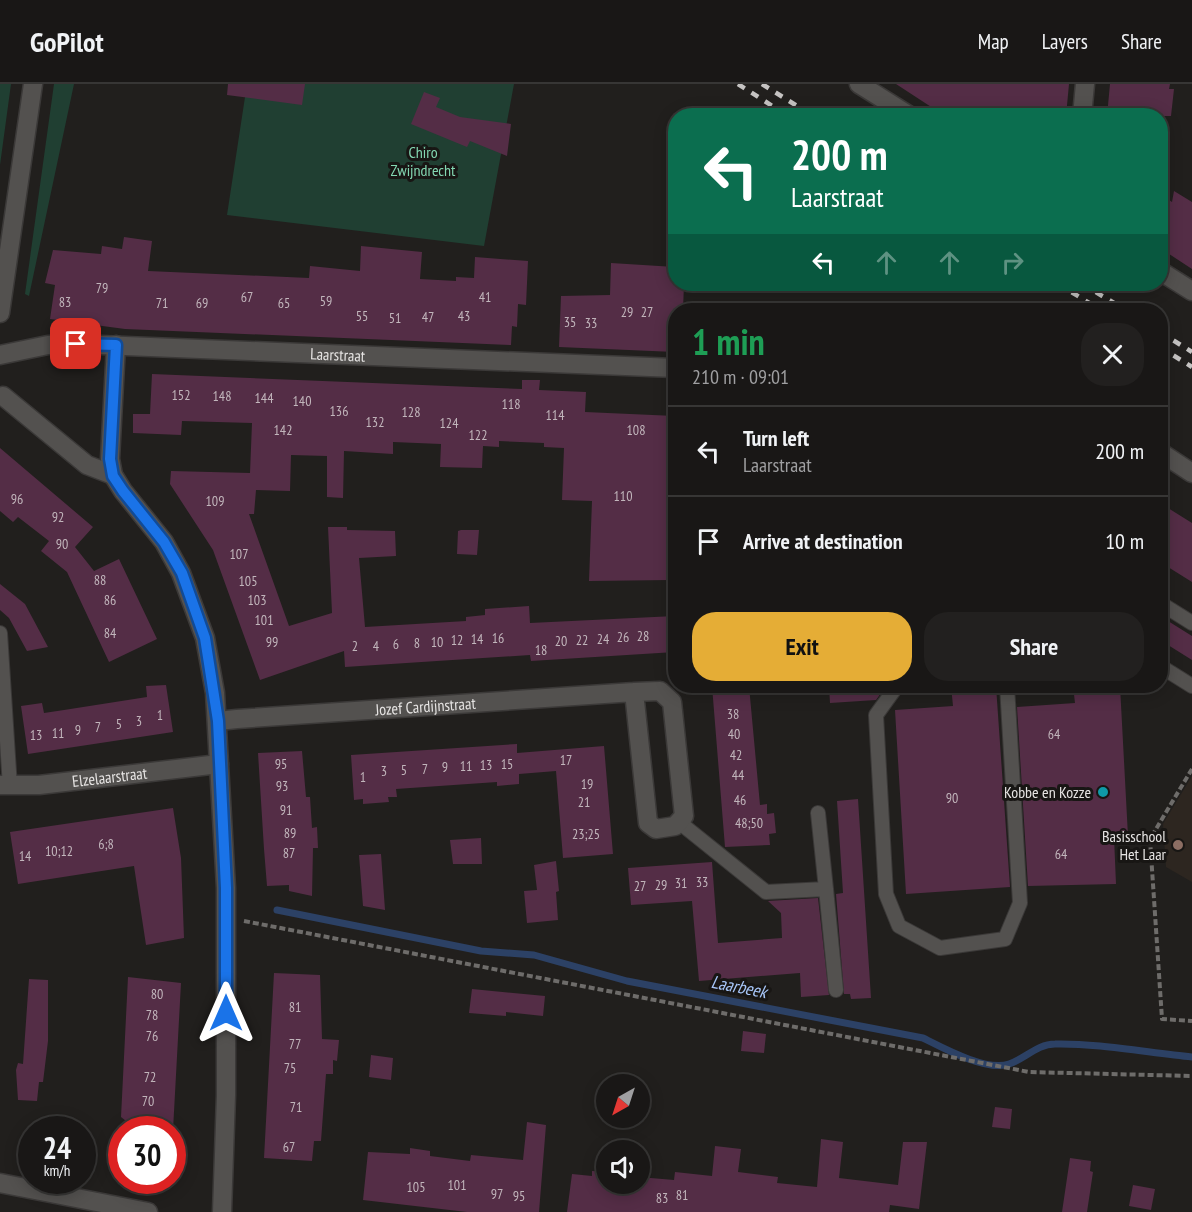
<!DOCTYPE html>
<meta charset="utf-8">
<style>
:root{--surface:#191716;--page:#22201f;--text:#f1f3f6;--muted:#9f9fa1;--line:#373635;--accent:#e5ad36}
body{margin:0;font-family:"PT Sans Narrow",sans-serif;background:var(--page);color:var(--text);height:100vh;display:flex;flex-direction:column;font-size:22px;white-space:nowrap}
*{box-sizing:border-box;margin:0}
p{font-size:20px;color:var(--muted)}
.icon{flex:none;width:33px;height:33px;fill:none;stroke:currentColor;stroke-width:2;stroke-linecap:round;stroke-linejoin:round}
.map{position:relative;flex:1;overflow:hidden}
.side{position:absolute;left:668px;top:219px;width:500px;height:390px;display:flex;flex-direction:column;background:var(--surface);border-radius:24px;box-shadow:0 3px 15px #0003,0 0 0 2px var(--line)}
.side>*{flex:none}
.top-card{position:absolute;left:668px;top:24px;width:500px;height:183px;border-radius:24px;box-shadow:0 3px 15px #0003,0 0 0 2px var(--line);background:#0b6e4f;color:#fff;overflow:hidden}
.needle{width:39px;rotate:219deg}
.fabs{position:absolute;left:596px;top:990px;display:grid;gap:12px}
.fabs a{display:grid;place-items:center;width:54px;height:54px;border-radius:50%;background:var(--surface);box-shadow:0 3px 15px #0003,0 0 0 2px var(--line);font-size:30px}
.speed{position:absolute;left:18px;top:1032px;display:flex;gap:12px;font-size:30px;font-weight:700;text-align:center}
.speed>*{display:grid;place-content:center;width:78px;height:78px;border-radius:50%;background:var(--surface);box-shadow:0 3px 15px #0003,0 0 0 2px var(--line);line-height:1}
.speed small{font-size:15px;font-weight:400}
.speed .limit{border:9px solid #d22;background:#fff;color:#111}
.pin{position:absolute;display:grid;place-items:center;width:51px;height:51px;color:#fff;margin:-26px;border-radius:12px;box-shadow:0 3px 9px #0006}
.me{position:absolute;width:66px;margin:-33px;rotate:0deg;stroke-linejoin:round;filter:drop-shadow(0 0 4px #0008)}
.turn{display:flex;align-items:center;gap:21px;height:126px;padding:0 24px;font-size:27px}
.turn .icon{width:78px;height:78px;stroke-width:2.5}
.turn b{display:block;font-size:42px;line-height:51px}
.lanes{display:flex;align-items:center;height:57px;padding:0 24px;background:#0003;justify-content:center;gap:30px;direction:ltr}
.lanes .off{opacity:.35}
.round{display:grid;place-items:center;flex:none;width:63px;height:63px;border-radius:24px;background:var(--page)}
.head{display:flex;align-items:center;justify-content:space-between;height:102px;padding:0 24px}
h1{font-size:36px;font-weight:800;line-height:45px;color:#1e9e55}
.action{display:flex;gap:12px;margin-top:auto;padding:12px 24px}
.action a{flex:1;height:69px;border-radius:24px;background:var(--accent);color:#111;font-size:24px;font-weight:800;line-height:69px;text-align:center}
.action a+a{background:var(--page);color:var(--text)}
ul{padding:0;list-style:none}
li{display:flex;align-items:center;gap:18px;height:90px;padding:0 24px;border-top:2px solid var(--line)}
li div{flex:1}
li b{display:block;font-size:22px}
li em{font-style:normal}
header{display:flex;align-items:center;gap:36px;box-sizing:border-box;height:84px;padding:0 30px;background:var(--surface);border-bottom:2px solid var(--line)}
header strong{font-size:28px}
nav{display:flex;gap:33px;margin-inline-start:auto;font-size:21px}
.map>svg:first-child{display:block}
</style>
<header>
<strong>GoPilot</strong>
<nav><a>Map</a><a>Layers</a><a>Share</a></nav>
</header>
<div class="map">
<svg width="1192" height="1128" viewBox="0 0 1192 1128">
<rect width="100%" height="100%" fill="#211f1d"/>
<path fill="#2d2620" d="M1192 692V798L1166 783 1163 740Z"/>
<path fill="#203f32" d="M0 0H11L0 81Z
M54 0H74L29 212 25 210Z
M247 0H514L484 162 227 131Z"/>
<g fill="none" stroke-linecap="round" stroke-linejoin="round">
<path stroke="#2c4165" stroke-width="7" d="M277 826 481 867 534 871 627 897 923 954C943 964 987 988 1009 980 1025 975 1037 960 1055 960 1096 959 1150 969 1192 973"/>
</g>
<path fill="#542d46" d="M228 0H305L302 21 227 11Z
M896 0H1069L1066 32H945Z
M1110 0H1170L1169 5H1174L1171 32H1107Z
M424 8 440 14 436 23 460 33 511 40 507 72 470 57 467 63 411 40Z
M1174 107 1192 118V185L1160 164V110L1172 118Z
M124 153 152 157 148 187 309 194 310 182 360 187 361 162 422 168 420 195 456 197V193L474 194 475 173 528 177 526 221 518 220 517 243 512 242 511 261 125 245 50 235 55 201 45 199 53 166 101 170 102 162 122 165Z
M611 179 675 183V200H684L683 226H675V268L559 263 561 212 610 211Z
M152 290 522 305V296H540L539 306 586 308 585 328 675 332V494L670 496 589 497 592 417 562 416 564 364 544 363V359L499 357V363L483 362 482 384 440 383 441 360 393 358V370L344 367 343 414 327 413V372L291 371 290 407 256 406 254 430H249L289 542 332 529 328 443H347V446L395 447 396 472 359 474 365 543 466 537V533L485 531V525L529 522 530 539 675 532V568L531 577 530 571 345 583 344 567 260 596 213 466 170 400 171 387 250 389 252 339 182 337 181 351 133 349V330H150Z
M0 364 93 443 75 463 94 487 119 475 157 555 109 578 67 488 41 467 49 457 18 433 13 438 0 427Z
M1160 419 1192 439V498L1168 483 1170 479 1160 473Z
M461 446H479L477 471 457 470 458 447Z
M0 500 25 520 48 563 27 567 9 534 0 526Z
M1160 532 1192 552V576L1160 556Z
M166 601 173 648 28 670 21 622 42 619 44 629 64 626 147 613 146 602Z
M712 602H749L760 721 767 720V730L774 729 776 749 769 750 770 761 725 763Z
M829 602H881V609L876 616 830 619Z
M951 602H996L1010 803 906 810 895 626 953 622Z
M1073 602H1120L1128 752 1114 753 1116 800 1028 802 1017 623 1075 619Z
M517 660V669L604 662 613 770 563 774 556 687 519 690V700L497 702V698L396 705 397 713H388L389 718 363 720V715L354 716 351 671Z
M302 667 306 713H310L312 744 317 743 318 764H313L312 812 289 807V801L267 802 264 765 258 669Z
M858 715 871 914 851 915 850 910H844L836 810 843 809 837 717Z
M173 724 181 774 184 854 146 861 134 782 18 800 10 748Z
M481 754 482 780H453L450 756Z
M381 770 385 826 363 822 359 771Z
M556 777 559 807 556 808 558 836 527 839 524 807 537 806 534 781Z
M712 778 718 859 782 854 781 829 768 817 818 814 829 911 801 913 800 889 699 897 692 817 631 821 628 784Z
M274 889 320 891 322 955 339 956 337 977 333 976V990H326L321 1057H314L312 1077 264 1074Z
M128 893 181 899 173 1046H125L126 1037 121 1033Z
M29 895 48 896V957L43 998H39L37 1017 18 1016 16 986 18 979 23 980Z
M472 905 545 912 543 932 506 928V932L469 929Z
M743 947 766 950 764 969 741 967Z
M371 971 393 974 391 996 369 993Z
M995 1023 1012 1025 1010 1045 992 1043Z
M527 1038 546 1041 539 1128H467L363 1116 368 1068 410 1070V1064L430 1067V1072L470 1077 471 1071 523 1076Z
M821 1055 843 1058 839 1094 898 1101 903 1058H927L919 1125 890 1121 889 1128H567L572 1090 592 1092V1087L606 1088V1100H639V1093L674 1096 675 1088 712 1092 715 1062 741 1065 738 1088 778 1093 777 1099 817 1103Z
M1070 1074 1091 1077 1090 1087 1093 1088 1087 1128H1062Z
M1133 1101 1155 1105 1151 1126 1129 1122Z"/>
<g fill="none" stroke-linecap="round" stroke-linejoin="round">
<g stroke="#3b3938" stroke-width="16">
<path id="service" d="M1160 519 1192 539
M0 549 10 703
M1160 582 1192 602
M934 602H897L876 631 886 810 899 842 940 864 1005 855 1020 819 1007 602
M818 729 826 805
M679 738 766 808 826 805 836 906"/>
</g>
<g stroke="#3b3938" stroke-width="21">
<g id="minor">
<path d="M859 0 910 32"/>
<path d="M1082 32 1085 0"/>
<path d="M1160 187 1192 207"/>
<path d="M116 261 110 375 113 391 123 407 164 458 181 489 205 554 215 609 226 804V1011L222 1128"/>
<path id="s1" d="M0 271 48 261 76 260 675 284"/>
<path d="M3 312 87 381 113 391"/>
<path d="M1160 368 1192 389"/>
<path id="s2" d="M218 637 237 635 634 608 660 607 672 618 684 732 675 742 656 745 648 739 634 608"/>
<path id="s3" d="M0 701H39L219 680"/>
<path d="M0 1099 148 1128"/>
</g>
</g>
<g stroke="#3b3938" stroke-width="21">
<path id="tertiary" d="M0 229 33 0"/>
</g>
<path stroke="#6e6c6a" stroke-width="4" stroke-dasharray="6 3" stroke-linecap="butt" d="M1192 685 1150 755 1162 935 1192 937
M244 837 1029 988 1192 992"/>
<use href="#service" stroke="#53514f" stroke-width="14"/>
<use href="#minor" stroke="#53514f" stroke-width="18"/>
<use href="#tertiary" stroke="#53514f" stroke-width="18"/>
<path stroke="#c5c3c2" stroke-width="4.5" stroke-dasharray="8 8" stroke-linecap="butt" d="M738 0 788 32
M762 0 813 32
M1058 200 1101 226
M1082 200 1126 226
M1160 248 1192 268
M1160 263 1192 283"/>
</g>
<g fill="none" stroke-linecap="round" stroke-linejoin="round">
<g stroke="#114b97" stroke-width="15">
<path id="route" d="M76 260 116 261 110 375 113 392 123 407 164 458 182 489 205 554 218 637 226 804V929"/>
</g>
<use href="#route" stroke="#1a73e8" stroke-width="10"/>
</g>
<circle fill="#0f9aa8" stroke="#181614" stroke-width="2" cx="1103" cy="708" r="6"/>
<circle fill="#8d6e63" stroke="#181614" stroke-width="2" cx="1178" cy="761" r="6"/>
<g text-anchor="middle" stroke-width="6" stroke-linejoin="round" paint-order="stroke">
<g font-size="14" fill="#c2b6bc">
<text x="102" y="209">79</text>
<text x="247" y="218">67</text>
<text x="485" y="218">41</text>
<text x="326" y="222">59</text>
<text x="65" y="223">83</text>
<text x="162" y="224">71</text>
<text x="202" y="224">69</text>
<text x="284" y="224">65</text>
<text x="627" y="233">29</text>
<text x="647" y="233">27</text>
<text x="362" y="237">55</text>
<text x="464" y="237">43</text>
<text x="428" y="238">47</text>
<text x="395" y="239">51</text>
<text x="570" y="243">35</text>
<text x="591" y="244">33</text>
<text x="181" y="316">152</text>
<text x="222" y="317">148</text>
<text x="264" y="319">144</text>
<text x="302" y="322">140</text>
<text x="511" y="325">118</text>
<text x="339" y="332">136</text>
<text x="411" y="333">128</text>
<text x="555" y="336">114</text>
<text x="375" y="343">132</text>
<text x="449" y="344">124</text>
<text x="283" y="351">142</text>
<text x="636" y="351">108</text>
<text x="478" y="356">122</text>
<text x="623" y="417">110</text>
<text x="17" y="420">96</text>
<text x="215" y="422">109</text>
<text x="58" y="438">92</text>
<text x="62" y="465">90</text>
<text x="239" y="475">107</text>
<text x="100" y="501">88</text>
<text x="248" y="502">105</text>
<text x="110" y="521">86</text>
<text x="257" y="521">103</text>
<text x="264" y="541">101</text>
<text x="110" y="554">84</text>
<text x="643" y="557">28</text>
<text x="623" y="558">26</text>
<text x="498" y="559">16</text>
<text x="477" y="560">14</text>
<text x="603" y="560">24</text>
<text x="457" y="561">12</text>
<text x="582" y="561">22</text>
<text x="561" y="562">20</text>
<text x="272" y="563">99</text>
<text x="437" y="563">10</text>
<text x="417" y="564">8</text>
<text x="396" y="565">6</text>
<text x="355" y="567">2</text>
<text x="376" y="567">4</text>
<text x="541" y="571">18</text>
<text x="733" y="635">38</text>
<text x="160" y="636">1</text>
<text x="139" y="642">3</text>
<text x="119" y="645">5</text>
<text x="98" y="648">7</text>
<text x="78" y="651">9</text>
<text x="58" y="654">11</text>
<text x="734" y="655">40</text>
<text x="1054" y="655">64</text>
<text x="36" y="656">13</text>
<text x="736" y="676">42</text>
<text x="566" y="681">17</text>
<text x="281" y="685">95</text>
<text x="507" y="685">15</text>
<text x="486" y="686">13</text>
<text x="466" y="687">11</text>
<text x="445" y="688">9</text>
<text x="425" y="690">7</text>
<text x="404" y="691">5</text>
<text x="384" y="692">3</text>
<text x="738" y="696">44</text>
<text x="363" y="698">1</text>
<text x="587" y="705">19</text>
<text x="282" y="707">93</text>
<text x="952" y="719">90</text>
<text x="740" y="721">46</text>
<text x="584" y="723">21</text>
<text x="286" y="731">91</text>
<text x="749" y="744">48;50</text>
<text x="290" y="754">89</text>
<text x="586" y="755">23;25</text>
<text x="106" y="765">6;8</text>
<text x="59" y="772">10;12</text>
<text x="289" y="774">87</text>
<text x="1061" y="775">64</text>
<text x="25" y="777">14</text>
<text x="702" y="803">33</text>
<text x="681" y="804">31</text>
<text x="661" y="806">29</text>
<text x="640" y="807">27</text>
<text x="157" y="915">80</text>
<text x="295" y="928">81</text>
<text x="152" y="936">78</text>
<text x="152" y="957">76</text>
<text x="295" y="965">77</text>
<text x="290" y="989">75</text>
<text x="150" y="998">72</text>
<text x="148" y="1022">70</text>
<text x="296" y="1028">71</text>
<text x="289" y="1068">67</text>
<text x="457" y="1106">101</text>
<text x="416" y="1108">105</text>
<text x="497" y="1115">97</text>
<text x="682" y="1116">81</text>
<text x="519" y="1117">95</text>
<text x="662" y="1119">83</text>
</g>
<g font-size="16" fill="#83d7b2" stroke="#181614">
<text x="423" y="74">Chiro<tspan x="423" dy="18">Zwijndrecht</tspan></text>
</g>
<g font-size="16" fill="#e6e4e3" stroke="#181614">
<text dy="6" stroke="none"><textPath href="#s1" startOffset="339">Laarstraat</textPath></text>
<text dy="6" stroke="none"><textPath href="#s2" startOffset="208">Jozef Cardijnstraat</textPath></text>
<text dy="6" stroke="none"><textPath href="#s3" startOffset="110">Elzelaarstraat</textPath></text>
</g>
<g font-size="16" fill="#e6e4e3" stroke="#181614" text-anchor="end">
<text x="1091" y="714">Kobbe en Kozze</text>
<text x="1166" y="758">Basisschool<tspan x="1166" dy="18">Het Laar</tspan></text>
</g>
<g font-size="18" font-style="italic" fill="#a7c6f8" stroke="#181614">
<text transform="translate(739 903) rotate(11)" y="6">Laarbeek</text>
</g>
</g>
</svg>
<div class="fabs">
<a><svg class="needle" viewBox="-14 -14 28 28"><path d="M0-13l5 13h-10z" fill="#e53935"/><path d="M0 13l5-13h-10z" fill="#9f9fa1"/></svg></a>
<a><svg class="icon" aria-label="sound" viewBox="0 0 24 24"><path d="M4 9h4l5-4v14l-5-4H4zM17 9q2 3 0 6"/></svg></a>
</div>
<div class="speed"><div>24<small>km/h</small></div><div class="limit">30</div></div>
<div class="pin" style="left:76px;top:260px;background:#d93025"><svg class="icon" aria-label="arrive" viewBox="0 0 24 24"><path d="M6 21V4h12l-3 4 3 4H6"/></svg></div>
<svg class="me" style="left:226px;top:929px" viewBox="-20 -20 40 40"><path d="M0-17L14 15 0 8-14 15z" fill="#1a73e8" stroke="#fff" stroke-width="4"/></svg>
<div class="top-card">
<div class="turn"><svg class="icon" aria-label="left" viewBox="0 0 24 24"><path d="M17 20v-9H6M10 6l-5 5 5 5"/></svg><div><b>200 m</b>Laarstraat</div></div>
<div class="lanes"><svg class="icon" aria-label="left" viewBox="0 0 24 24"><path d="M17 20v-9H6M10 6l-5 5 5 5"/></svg><svg class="icon off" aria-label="ahead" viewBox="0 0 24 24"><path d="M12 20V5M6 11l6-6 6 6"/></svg><svg class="icon off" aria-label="ahead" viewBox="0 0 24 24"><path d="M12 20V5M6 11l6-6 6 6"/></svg><svg class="icon off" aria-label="right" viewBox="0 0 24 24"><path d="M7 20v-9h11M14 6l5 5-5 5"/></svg></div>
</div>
<section class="side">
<div class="head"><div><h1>1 min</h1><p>210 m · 09:01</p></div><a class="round"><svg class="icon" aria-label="close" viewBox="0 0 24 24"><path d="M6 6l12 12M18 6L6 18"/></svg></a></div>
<ul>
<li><svg class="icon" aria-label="left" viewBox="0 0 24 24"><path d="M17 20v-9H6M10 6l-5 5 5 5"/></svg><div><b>Turn left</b><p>Laarstraat</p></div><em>200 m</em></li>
<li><svg class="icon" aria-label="arrive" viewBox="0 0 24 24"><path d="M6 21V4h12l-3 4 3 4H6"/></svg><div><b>Arrive at destination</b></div><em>10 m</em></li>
</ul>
<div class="action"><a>Exit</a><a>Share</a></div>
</section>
</div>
